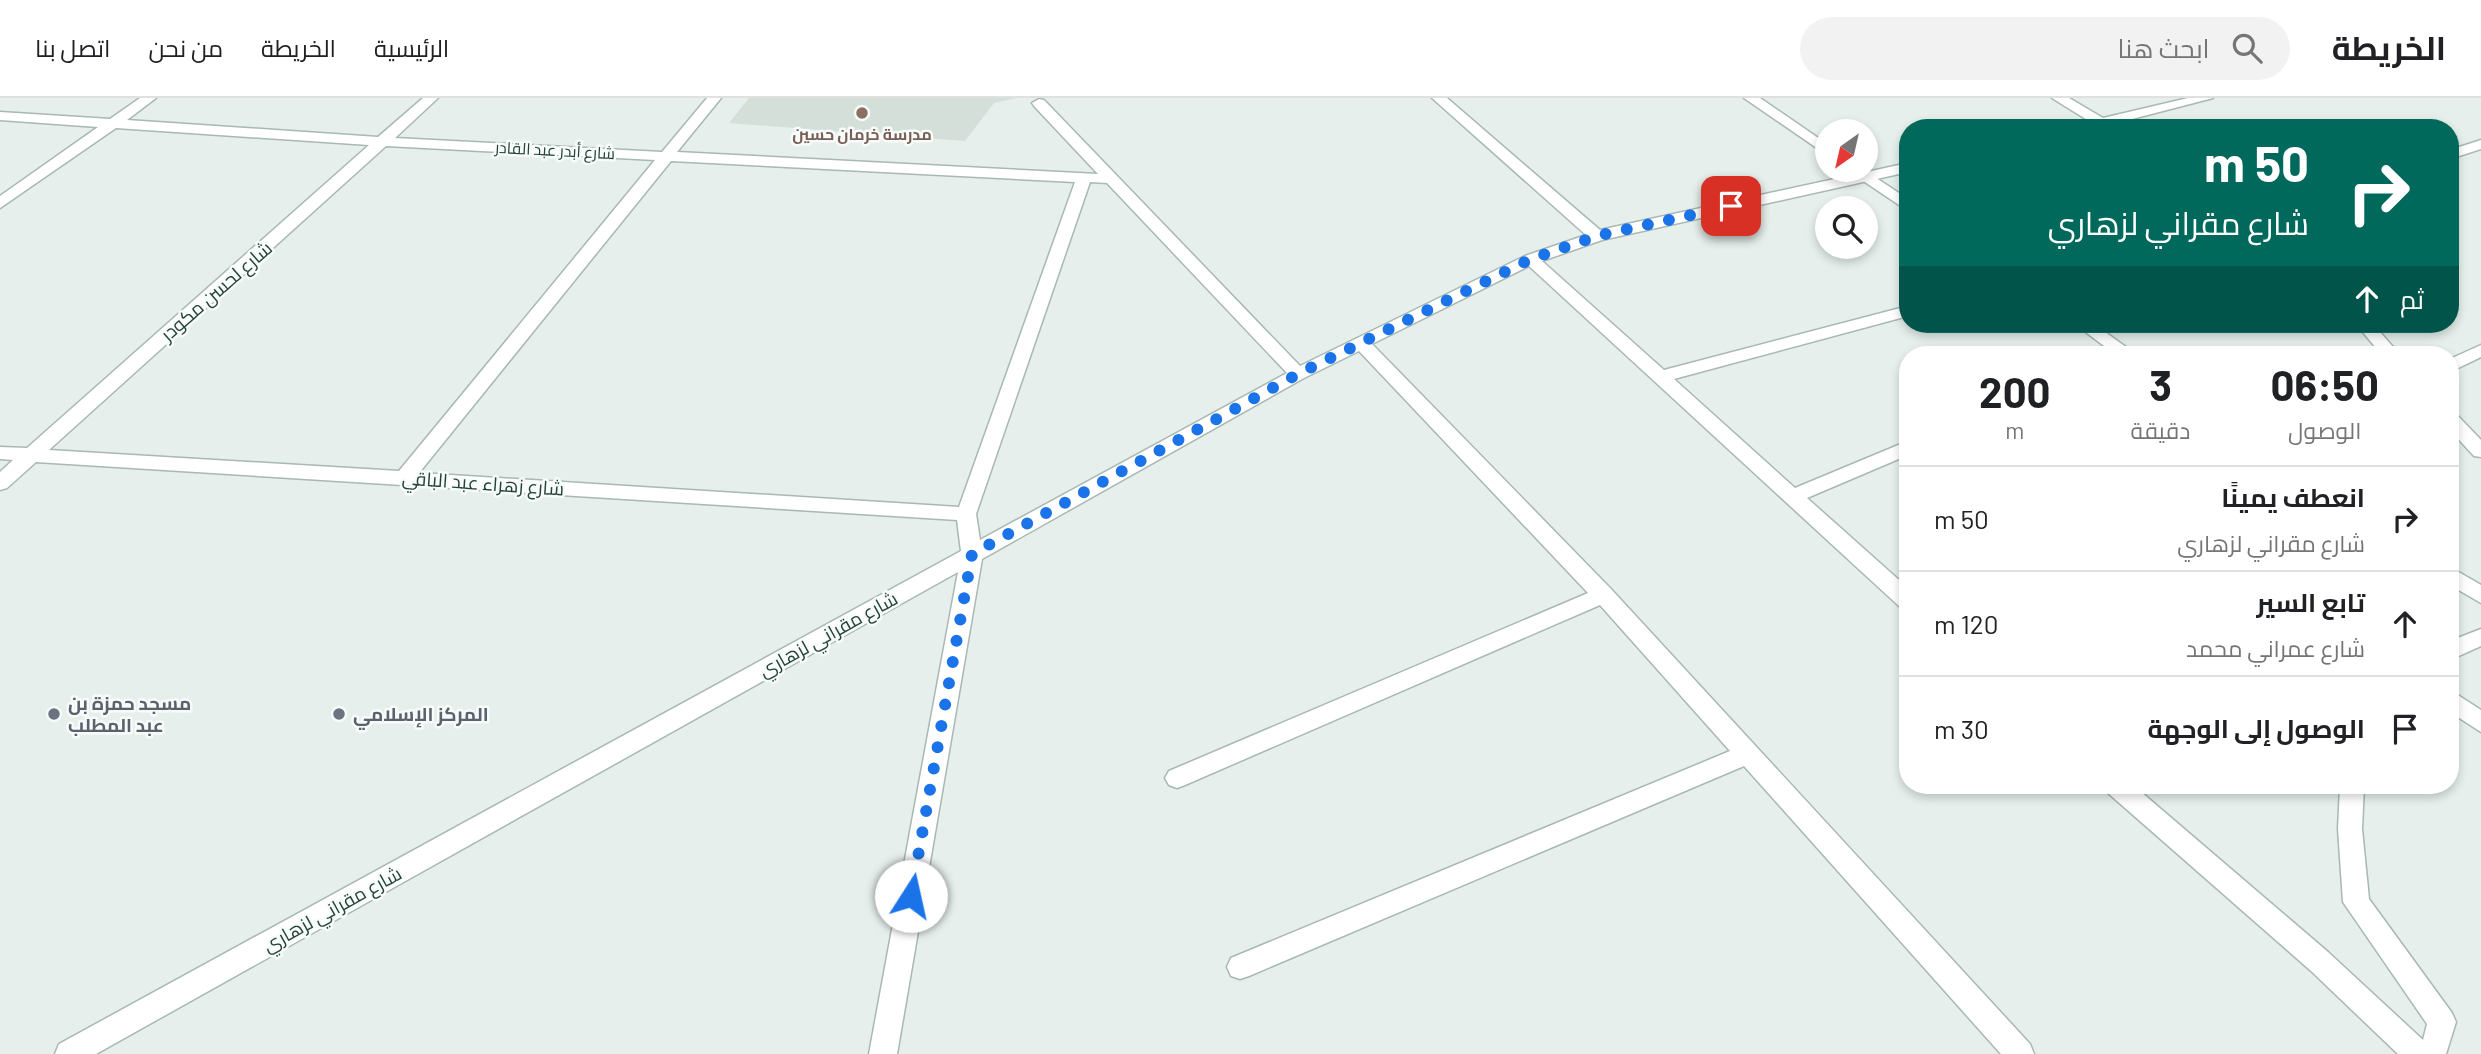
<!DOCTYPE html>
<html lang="ar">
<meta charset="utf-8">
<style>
:root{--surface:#fff;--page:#f2f2f2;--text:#202124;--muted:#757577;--line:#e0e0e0}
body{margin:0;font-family:Barlow,Cairo,sans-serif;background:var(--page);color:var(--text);direction:rtl;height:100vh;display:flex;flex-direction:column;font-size:26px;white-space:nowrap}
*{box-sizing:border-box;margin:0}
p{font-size:23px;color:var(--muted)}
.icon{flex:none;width:38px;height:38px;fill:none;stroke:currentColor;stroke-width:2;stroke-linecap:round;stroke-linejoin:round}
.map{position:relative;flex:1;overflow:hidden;direction:ltr}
.sheet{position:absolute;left:1899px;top:248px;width:560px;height:448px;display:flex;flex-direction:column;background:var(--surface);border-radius:28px;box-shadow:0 4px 10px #0003;direction:rtl}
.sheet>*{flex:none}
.guide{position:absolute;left:1899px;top:21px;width:560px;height:214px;border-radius:28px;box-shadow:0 4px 10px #0003;direction:rtl;background:#00695c;color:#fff;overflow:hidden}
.needle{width:46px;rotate:214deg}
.tools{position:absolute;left:1815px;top:21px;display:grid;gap:14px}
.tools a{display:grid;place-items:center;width:63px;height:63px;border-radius:50%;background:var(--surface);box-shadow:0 4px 10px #0003;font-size:35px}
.pin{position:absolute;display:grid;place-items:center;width:60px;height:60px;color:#fff;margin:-30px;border-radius:14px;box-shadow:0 4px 10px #0006}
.me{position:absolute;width:77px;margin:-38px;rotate:10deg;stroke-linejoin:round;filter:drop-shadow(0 0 5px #0008)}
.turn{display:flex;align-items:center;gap:24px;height:147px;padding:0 35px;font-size:32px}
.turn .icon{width:91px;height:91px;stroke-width:2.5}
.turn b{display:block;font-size:49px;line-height:60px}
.then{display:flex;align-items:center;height:66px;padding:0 35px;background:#0003;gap:14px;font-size:26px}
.eta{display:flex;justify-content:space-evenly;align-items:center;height:119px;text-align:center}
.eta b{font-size:42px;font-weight:700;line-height:49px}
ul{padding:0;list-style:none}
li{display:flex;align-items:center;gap:21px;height:105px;padding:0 35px;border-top:2px solid var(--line)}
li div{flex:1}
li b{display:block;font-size:26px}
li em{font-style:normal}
header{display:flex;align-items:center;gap:42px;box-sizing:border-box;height:98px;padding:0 35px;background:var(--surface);border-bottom:2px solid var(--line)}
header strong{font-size:33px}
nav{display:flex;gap:38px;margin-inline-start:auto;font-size:24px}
.search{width:490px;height:63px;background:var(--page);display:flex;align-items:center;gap:18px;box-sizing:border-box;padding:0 24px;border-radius:38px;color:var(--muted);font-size:26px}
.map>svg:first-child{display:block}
</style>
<header>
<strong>الخريطة</strong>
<div class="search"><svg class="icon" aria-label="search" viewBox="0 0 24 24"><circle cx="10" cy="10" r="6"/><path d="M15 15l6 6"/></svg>ابحث هنا</div>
<nav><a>الرئيسية</a><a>الخريطة</a><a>من نحن</a><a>اتصل بنا</a></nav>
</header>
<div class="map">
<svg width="2481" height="956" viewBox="0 0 2481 956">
<rect width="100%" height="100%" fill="#e6efeb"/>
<path fill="#d4dfda" d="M749 0H1016L994 5 965 43 729 25Z"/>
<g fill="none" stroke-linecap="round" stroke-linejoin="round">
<g stroke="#a8b8b2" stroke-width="3">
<path id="minor" d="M140 0H156L127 22 378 39 423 0H438L395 40 662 54 707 0H721L677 54 1098 76 1034 8 1032 5 1039 1 1044 2 1300 268 1525 158 1586 137 1432 0H1447L1600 132 1908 65V74L1602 142 1542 163 1664 272 1908 208V218L1674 281 1795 390 1908 343V357L1807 400 1908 490V511L1900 509 1529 168 1372 246 1611 491 2030 946 2034 956H2001L1744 668 1249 878 1240 881 1231 878 1227 869 1231 860 1730 653 1600 507 1185 687 1177 690 1169 687 1165 680 1169 673 1588 495 1359 253 1304 280 982 461 897 956H869L958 474 96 956H55L59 946 961 453 957 422 36 364 7 390 0 392V374L13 362 0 361V349L27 350 369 47 116 30 0 110V98L98 29 0 22V14L110 21ZM386 48 655 62 399 373 49 352ZM671 63 1075 84 959 409 419 375ZM1090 84 1107 85 1287 275 980 442 976 416Z
M2052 0H2069L2103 20 2188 0H2213L2113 26V30H2072L2089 23Z
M2481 42V51L2450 61V52Z
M2356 226H2373L2400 257H2382Z
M2481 247V259L2450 274V261Z
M2450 315 2457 317 2481 342V359L2474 358 2450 332Z
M2481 531V548L2450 562V543Z
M2450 592 2481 612V634L2450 614Z
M2105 688H2134L2328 854 2423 942 2427 926 2343 804 2338 731 2340 688H2364L2362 731 2369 801 2452 915 2456 924 2446 956H2398L2310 872 2108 695Z"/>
</g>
<g stroke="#a8b8b2" stroke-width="3">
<path id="tertiary" d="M1744 0H1760L1827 46V57Z
M1847 72H1864L1908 101V113Z
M2075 226H2094L2137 257H2116Z
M2450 469 2481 487V505L2450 487Z"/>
</g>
<use href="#minor" fill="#fff" fill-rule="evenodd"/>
<use href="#tertiary" fill="#fff" fill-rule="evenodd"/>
</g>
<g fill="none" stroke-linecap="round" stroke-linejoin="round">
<path stroke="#1a73e8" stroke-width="12" stroke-dasharray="0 21.6" d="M911 798 972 456 1298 276 1531 161 1597 138 1731 108"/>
</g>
<circle fill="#8d6e63" stroke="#f7fbf9" stroke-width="2.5" cx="862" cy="15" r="7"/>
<g fill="#6b7280" stroke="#f7fbf9" stroke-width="2.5">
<circle cx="54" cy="616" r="7"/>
<circle cx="339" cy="616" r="7"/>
</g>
<g text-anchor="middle" stroke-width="5" stroke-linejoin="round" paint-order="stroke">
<g font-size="16" font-weight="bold" fill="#785e54" stroke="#f7fbf9">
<text x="862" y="42">مدرسة خرمان حسين</text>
</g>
<g font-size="16" fill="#24423a" stroke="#f7fbf9">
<text transform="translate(555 52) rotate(3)" y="6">شارع أبدر عبد القادر</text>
</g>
<g font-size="19" fill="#24423a" stroke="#f7fbf9">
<text transform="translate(216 193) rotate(-41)" y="7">شارع لحسن مكودر</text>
<text transform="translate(483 385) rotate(4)" y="7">شارع زهراء عبد الباقي</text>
<text transform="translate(828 536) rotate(-29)" y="7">شارع مقراني لزهاري</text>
<text transform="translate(332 811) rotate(-29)" y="7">شارع مقراني لزهاري</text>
</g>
<g font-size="19" font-weight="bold" fill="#5b616d" stroke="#f7fbf9" text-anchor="start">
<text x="68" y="612">مسجد حمزة بن<tspan x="68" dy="22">عبد المطلب</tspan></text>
<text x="353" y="623">المركز الإسلامي</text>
</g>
</g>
</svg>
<div class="tools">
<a><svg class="needle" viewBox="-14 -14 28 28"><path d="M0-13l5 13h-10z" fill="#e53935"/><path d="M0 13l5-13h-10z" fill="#757577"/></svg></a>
<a><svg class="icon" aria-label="search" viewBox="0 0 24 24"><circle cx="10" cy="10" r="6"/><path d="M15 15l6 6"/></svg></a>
</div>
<div class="pin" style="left:1731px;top:108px;background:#d93025"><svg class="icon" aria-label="arrive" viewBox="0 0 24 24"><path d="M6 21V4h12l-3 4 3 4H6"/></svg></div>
<svg class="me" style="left:911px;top:798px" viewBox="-20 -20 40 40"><circle r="19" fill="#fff"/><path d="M0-13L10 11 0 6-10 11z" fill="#1a73e8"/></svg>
<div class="guide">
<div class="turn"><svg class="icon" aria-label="right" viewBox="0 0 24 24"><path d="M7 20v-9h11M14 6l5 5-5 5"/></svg><div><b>50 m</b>شارع مقراني لزهاري</div></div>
<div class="then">ثم<svg class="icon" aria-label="ahead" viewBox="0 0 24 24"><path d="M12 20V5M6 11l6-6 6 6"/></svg></div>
</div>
<section class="sheet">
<div class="eta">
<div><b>06:50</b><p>الوصول</p></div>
<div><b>3</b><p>دقيقة</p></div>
<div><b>200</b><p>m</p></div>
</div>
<ul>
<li><svg class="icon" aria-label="right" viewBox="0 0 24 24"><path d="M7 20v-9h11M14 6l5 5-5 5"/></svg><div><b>انعطف يمينًا</b><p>شارع مقراني لزهاري</p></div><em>50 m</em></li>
<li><svg class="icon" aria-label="ahead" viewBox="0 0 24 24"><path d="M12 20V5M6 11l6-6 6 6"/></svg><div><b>تابع السير</b><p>شارع عمراني محمد</p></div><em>120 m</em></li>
<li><svg class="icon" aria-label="arrive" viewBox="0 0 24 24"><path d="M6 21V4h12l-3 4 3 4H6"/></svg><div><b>الوصول إلى الوجهة</b></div><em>30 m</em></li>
</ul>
</section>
</div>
